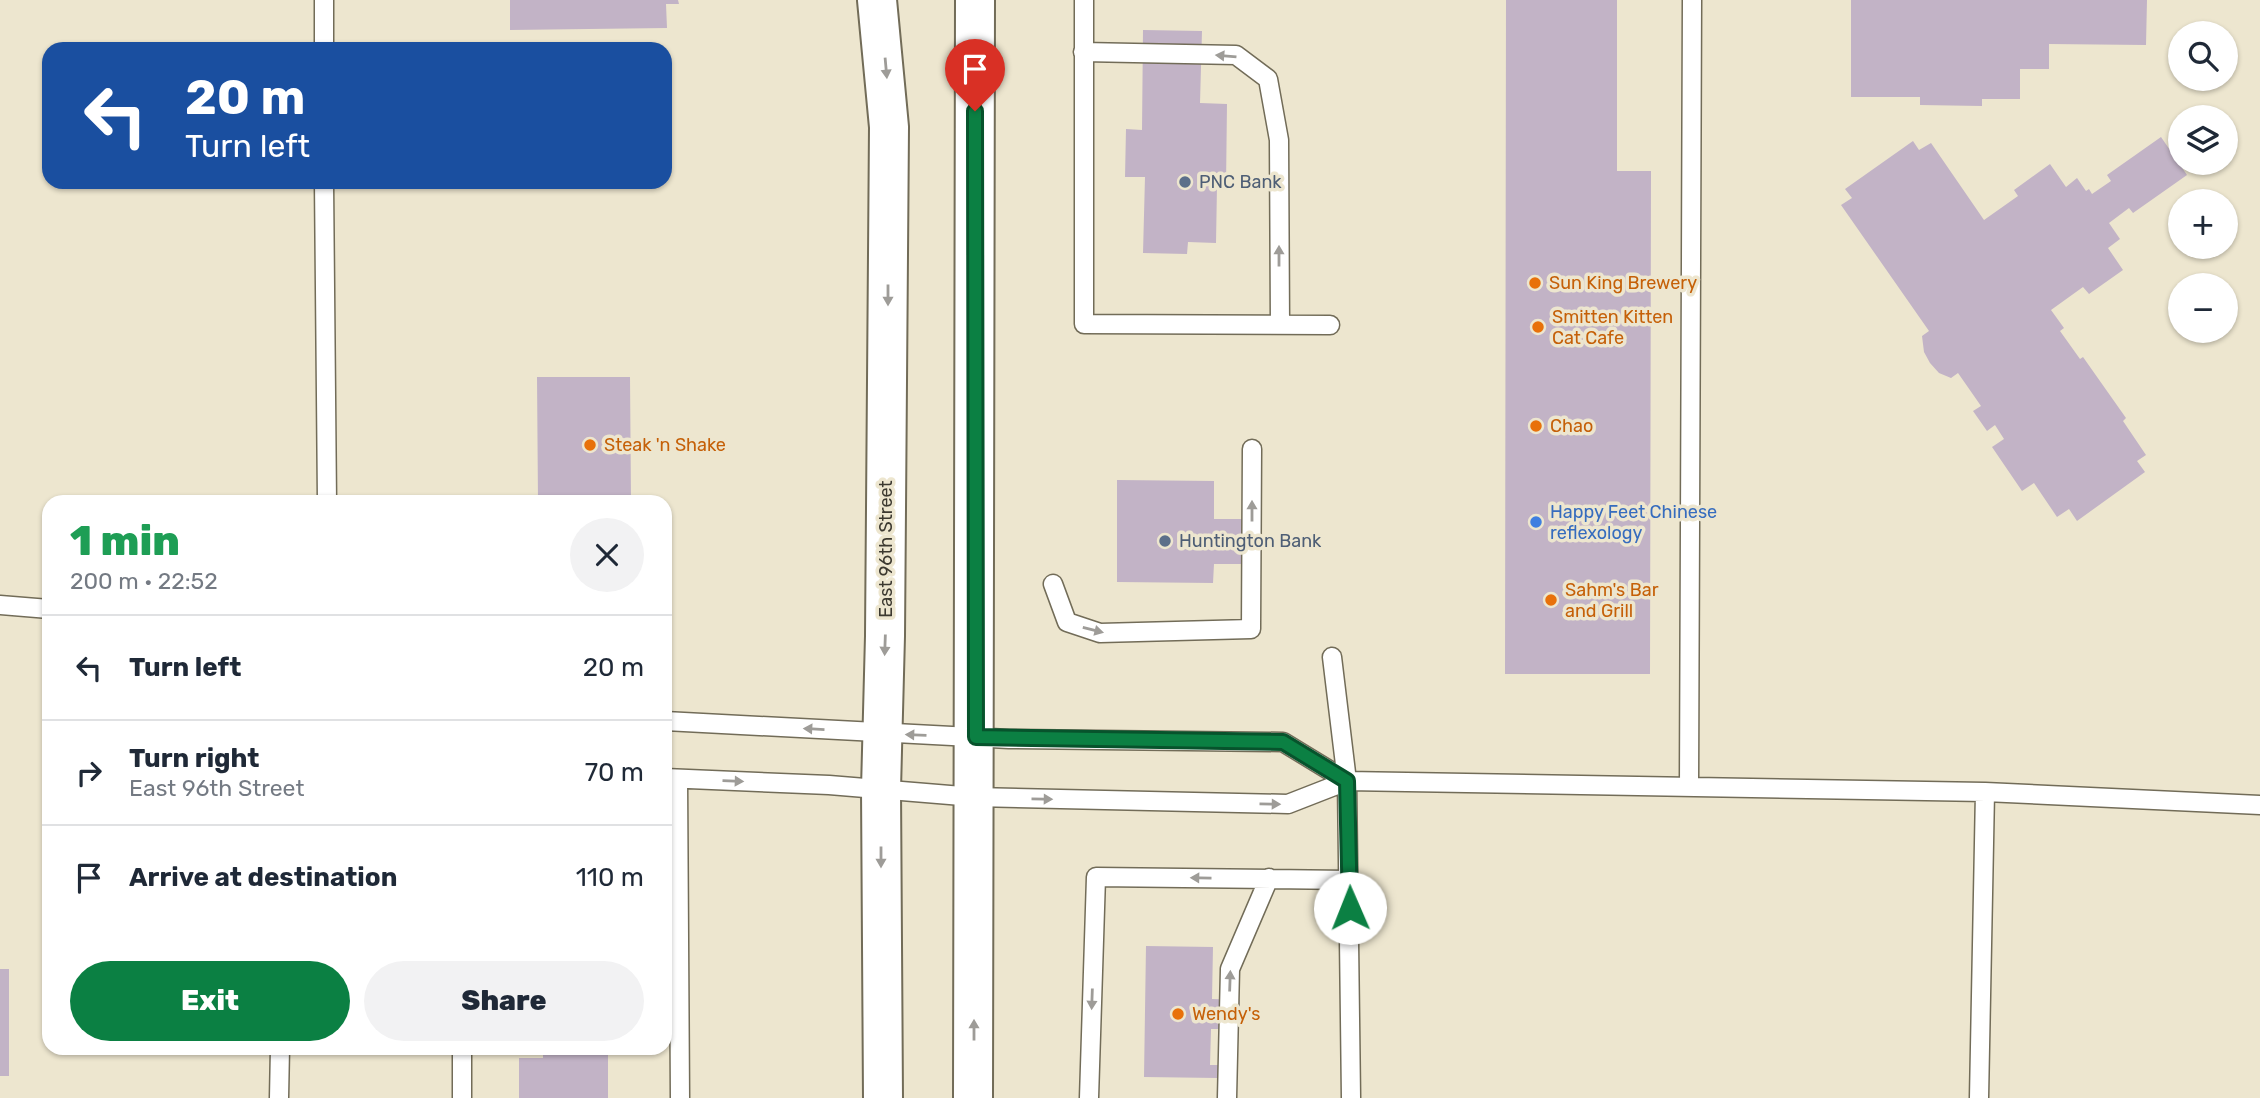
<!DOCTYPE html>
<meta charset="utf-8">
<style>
:root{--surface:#fff;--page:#f2f2f3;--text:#1f2937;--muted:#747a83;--line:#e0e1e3;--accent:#0b8043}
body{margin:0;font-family:Rubik,sans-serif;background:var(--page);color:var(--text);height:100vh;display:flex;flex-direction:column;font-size:26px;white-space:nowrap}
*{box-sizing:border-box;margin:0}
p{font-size:23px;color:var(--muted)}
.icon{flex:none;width:38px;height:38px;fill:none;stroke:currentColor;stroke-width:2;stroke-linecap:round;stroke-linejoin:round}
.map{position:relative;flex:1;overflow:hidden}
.sheet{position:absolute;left:42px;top:495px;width:630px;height:560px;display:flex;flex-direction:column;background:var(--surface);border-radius:21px;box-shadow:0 2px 5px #0004}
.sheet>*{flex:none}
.banner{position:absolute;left:42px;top:42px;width:630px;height:147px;border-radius:21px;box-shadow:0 2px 5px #0004;background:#1a4fa0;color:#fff;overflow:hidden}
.tools{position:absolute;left:2168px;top:21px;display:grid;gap:14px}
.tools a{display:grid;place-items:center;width:70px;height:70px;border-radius:50%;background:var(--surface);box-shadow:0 2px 5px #0004;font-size:35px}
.pin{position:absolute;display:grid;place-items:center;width:60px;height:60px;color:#fff;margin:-72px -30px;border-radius:50% 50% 50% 0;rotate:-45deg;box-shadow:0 0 7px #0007}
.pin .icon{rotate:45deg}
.me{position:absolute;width:77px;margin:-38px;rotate:359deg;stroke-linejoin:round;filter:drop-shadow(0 0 5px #0008)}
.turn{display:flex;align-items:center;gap:24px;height:147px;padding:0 28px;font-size:32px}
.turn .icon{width:91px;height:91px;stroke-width:2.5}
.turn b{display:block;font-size:49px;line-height:60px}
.round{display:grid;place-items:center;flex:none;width:74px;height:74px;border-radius:37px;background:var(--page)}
.head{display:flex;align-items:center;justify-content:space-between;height:119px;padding:0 28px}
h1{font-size:42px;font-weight:800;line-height:52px;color:#1e9e55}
.cta{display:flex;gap:14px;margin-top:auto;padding:14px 28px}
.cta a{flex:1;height:80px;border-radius:42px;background:var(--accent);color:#fff;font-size:28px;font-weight:800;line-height:80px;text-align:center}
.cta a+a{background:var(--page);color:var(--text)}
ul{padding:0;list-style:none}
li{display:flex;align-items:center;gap:21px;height:105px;padding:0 28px;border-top:2px solid var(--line)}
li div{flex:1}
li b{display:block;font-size:26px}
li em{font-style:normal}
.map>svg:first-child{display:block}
</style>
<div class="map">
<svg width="2260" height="1098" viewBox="0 0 2260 1098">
<rect width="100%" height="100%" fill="#ede6cf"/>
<path fill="#c2b3c6" d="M510 0H678L679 4H666L667 28 510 30Z
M1506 0H1617V171H1651L1650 674H1505Z
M1851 0H2147L2146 45 2049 44V69H2020V99H1982V106L1920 105V97H1851Z
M1143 30 1202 31 1200 103 1227 104 1226 186H1217L1216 243 1188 242 1187 254 1143 253 1145 177H1125L1126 129 1142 130Z
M2161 137 2187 175 2133 213 2129 208 2109 223 2120 239 2108 248 2123 270 2089 294 2083 287 2051 310 2064 328 2060 331 2080 359 2083 357 2126 418 2123 421 2146 455 2137 461 2145 472 2077 521 2069 509 2057 517 2034 483 2022 491 1992 447 2004 439 1995 425 1987 431 1973 411 1981 406 1958 373 1951 378 1939 373 1930 363 1924 352 1922 336 1929 331 1841 205 1852 198 1845 189 1913 141 1919 150 1931 143 1984 220 2018 196 2014 190 2050 164 2066 187 2077 178 2086 191 2089 189 2092 194 2111 181 2107 175Z
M537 377H630L631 502H538Z
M1117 480 1214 481V519H1261V564H1214L1213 583 1117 582Z
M1146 946 1213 947 1212 999 1240 1000 1239 1029H1211L1210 1065H1218V1078L1144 1077Z
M0 969H9V1076H0Z
M543 1048H608V1098H519V1058H543Z"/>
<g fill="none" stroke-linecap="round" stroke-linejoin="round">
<g stroke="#726c58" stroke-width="21">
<path id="lane" d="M1084 0V324L1330 325
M324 49V0
M1083 52 1236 55 1268 79 1279 140 1280 325
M324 182 327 502
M1053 584 1067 622 1100 633 1251 629 1252 449
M0 605 49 609
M1332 657 1347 781 1351 1098
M665 721 1009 739 1283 742 1347 781
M665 778 829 785 974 797 1288 804 1347 781 1985 792 1979 1098
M678 779 680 1098
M1689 787 1692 0
M1985 792 2260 805
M279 1098 280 1048
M462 1098V1048
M1089 1098 1096 877 1349 880
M1227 1098 1230 969 1269 878"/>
</g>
<g stroke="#726c58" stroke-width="42">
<path id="primary" d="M877 0 889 127 885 636 881 789 883 1098
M973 1098 975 0"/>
</g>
<use href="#lane" stroke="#fff" stroke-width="18"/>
<use href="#primary" stroke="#fff" stroke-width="38"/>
</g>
<defs><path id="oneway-solid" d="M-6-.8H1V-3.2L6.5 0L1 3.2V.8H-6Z" transform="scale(1.75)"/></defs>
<g fill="#9e9c98">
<use href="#oneway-solid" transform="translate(1226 56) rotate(-175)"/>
<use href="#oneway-solid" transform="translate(886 68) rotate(85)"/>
<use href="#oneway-solid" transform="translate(1279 256) rotate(-90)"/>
<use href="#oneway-solid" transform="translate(888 295) rotate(90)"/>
<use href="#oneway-solid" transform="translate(1252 511) rotate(-90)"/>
<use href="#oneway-solid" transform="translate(1093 630) rotate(14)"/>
<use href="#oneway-solid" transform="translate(885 645) rotate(92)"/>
<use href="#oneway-solid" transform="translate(814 729) rotate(-177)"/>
<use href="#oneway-solid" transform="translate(916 735) rotate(-178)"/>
<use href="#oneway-solid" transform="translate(733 781) rotate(2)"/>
<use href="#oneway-solid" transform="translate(1042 799) rotate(1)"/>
<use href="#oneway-solid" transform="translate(1270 804) rotate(1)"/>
<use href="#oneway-solid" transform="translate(881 857) rotate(90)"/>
<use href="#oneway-solid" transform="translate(1201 878) rotate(-179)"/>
<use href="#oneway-solid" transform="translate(1230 981) rotate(-88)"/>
<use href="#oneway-solid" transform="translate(1092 999) rotate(92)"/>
<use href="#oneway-solid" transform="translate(974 1030) rotate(-90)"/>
</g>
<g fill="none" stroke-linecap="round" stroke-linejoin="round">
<g stroke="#07532c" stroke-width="18">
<path id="route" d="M975 111 976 737 1283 742 1347 781 1350 908"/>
</g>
<use href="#route" stroke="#0b8043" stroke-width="12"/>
</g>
<g fill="#5c6f8a" stroke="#ede6cf" stroke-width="2.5">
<circle cx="1185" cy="182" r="7"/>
<circle cx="1165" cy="541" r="7"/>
</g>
<g fill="#e8710a" stroke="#ede6cf" stroke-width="2.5">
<circle cx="1535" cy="283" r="7"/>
<circle cx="1538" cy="327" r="7"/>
<circle cx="1536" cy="426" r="7"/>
<circle cx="590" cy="445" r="7"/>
<circle cx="1551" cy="600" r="7"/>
<circle cx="1178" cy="1014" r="7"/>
</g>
<circle fill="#3f7fe0" stroke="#ede6cf" stroke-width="2.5" cx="1536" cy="522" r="7"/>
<g text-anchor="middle" stroke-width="7" stroke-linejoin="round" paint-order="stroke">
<g font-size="18" fill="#4e5e75" stroke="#ede6cf" text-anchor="start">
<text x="1199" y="188">PNC Bank</text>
<text x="1179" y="547">Huntington Bank</text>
</g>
<g font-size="18" fill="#c56008" stroke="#ede6cf" text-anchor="start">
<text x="1549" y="289">Sun King Brewery</text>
<text x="1552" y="323">Smitten Kitten<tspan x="1552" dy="21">Cat Cafe</tspan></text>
<text x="1550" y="432">Chao</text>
<text x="604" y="451">Steak 'n Shake</text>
<text x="1565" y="596">Sahm's Bar<tspan x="1565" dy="21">and Grill</tspan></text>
<text x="1192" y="1020">Wendy's</text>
</g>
<g font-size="18" fill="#366cbe" stroke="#ede6cf" text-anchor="start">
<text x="1550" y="518">Happy Feet Chinese<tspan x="1550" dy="21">reflexology</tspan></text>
</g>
<g font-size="18" fill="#3c3930" stroke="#ede6cf">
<text transform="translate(886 549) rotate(-90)" y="6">East 96th Street</text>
</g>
</g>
</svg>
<div class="tools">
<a><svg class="icon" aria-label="search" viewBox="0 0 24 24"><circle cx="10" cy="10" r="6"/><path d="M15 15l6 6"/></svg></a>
<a><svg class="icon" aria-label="layers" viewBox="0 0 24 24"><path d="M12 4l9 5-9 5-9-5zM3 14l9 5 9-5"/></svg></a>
<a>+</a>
<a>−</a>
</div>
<div class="pin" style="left:975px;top:111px;background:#d93025"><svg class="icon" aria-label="arrive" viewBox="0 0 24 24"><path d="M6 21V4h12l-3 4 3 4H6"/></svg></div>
<svg class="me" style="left:1350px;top:908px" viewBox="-20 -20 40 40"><circle r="19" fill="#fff"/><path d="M0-13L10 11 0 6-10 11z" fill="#0b8043"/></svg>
<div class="banner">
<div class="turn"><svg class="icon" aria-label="left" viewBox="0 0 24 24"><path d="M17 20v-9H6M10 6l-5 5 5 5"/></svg><div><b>20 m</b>Turn left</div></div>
</div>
<section class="sheet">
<div class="head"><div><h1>1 min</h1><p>200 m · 22:52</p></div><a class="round"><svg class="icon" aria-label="close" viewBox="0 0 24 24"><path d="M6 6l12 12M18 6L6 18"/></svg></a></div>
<ul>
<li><svg class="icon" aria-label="left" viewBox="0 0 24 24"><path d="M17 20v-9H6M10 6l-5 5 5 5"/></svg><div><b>Turn left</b></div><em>20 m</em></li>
<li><svg class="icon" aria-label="right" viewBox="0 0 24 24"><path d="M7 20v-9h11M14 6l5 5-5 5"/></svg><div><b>Turn right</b><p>East 96th Street</p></div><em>70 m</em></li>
<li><svg class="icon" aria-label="arrive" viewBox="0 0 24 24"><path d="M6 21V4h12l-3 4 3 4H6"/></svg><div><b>Arrive at destination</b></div><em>110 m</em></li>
</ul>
<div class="cta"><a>Exit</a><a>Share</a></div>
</section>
</div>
